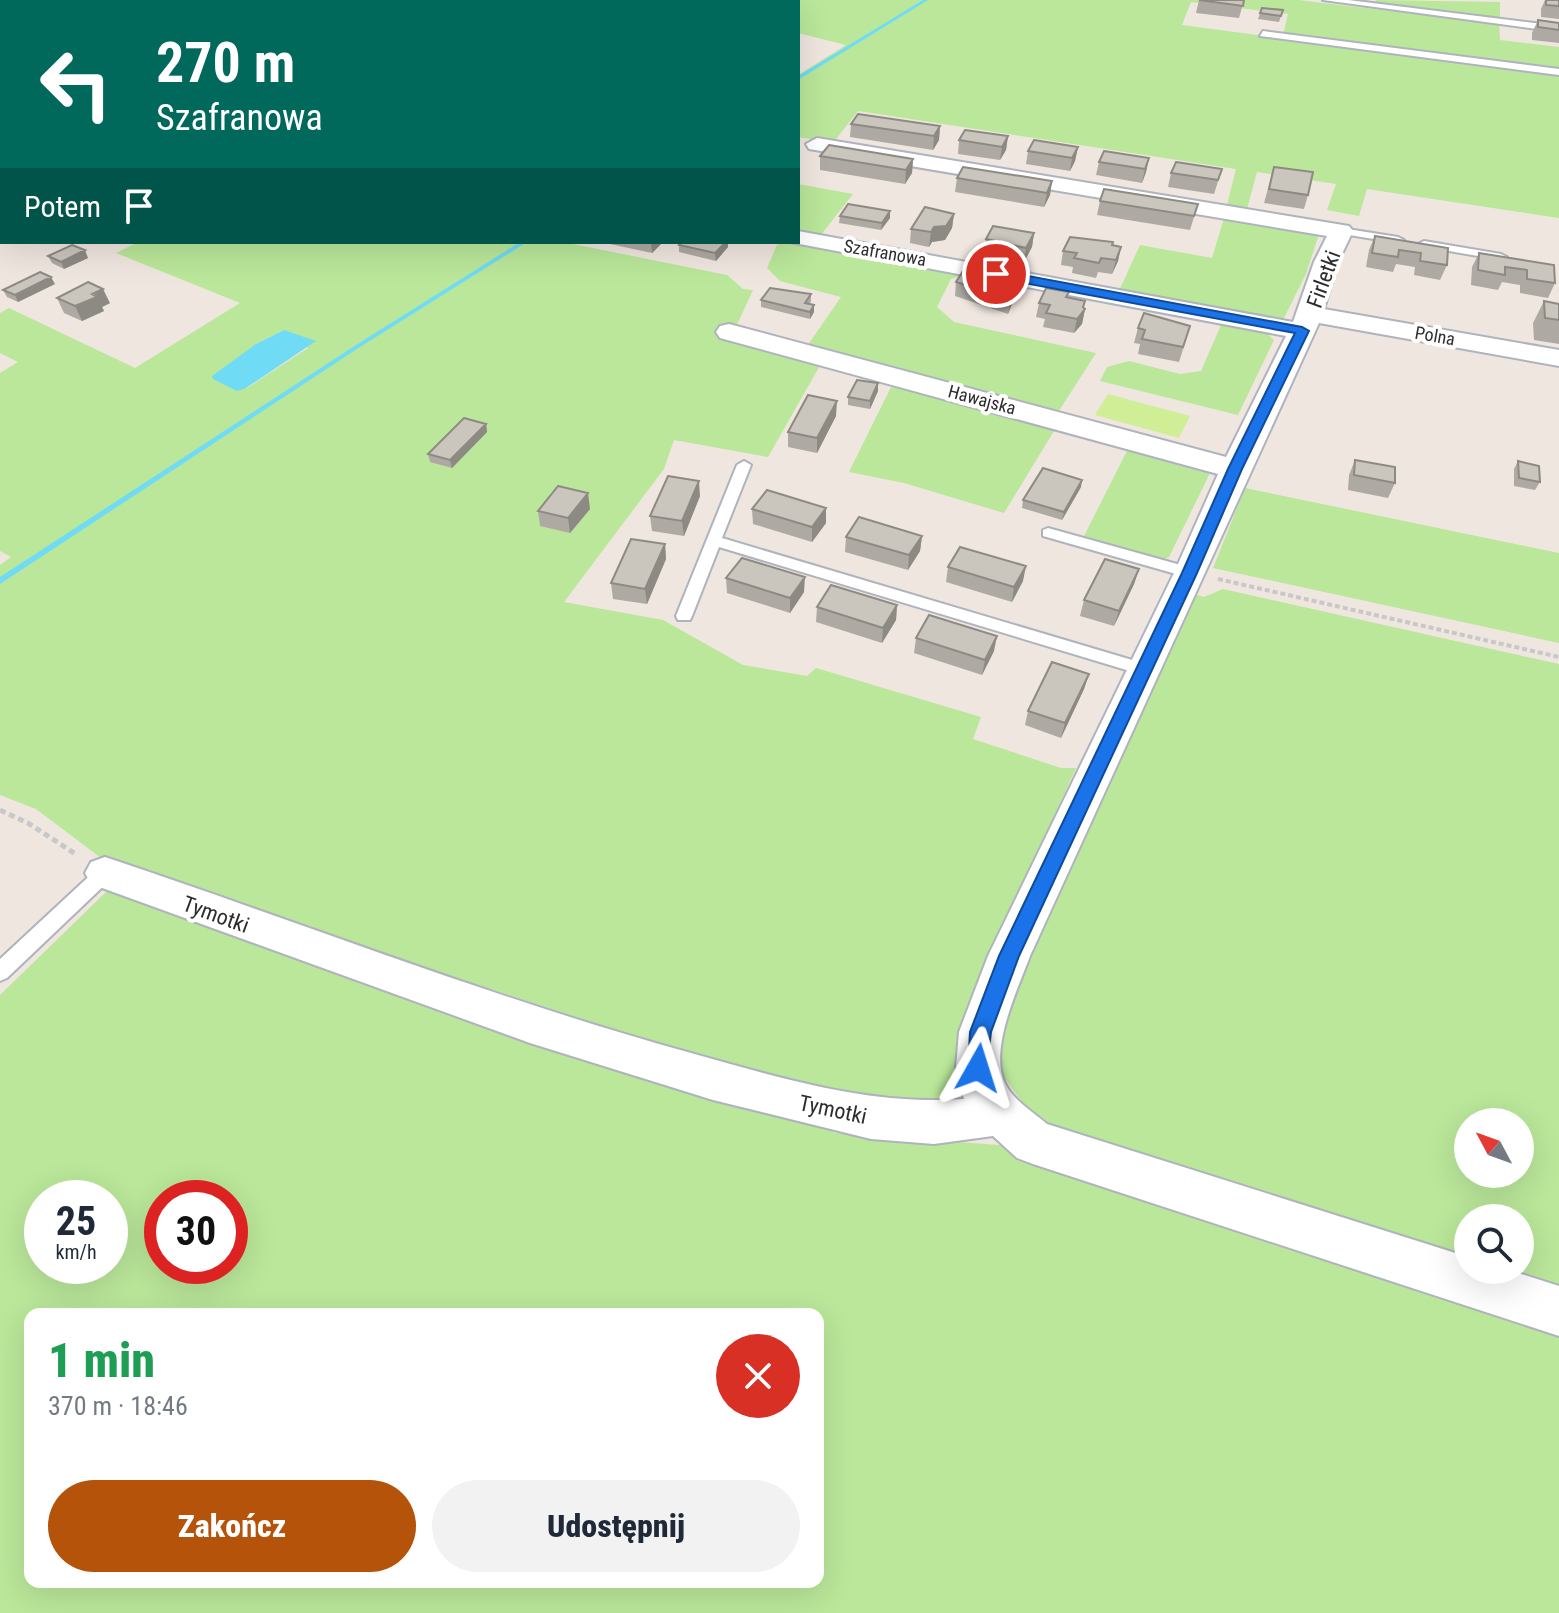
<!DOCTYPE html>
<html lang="pl">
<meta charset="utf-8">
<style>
:root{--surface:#fff;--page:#f2f2f3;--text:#1f2937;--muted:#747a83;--accent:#b45309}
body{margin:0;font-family:"Roboto Condensed",sans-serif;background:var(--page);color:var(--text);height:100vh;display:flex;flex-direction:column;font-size:30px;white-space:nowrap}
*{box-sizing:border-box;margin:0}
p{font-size:26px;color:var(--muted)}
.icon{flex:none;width:44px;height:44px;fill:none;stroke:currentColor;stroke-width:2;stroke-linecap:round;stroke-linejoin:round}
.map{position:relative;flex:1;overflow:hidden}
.drawer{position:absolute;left:24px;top:1308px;width:800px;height:280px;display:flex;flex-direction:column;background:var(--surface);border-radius:16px;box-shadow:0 8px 32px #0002}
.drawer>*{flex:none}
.top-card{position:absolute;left:0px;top:0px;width:800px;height:244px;box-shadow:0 8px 32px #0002;background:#00695c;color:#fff;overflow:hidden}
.needle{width:52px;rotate:311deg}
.controls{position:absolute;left:1454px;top:1108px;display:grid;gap:16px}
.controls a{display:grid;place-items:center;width:80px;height:80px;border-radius:50%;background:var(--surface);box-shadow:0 8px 32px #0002;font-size:40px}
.speed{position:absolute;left:24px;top:1180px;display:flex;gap:16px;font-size:40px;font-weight:700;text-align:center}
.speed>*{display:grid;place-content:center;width:104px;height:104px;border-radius:50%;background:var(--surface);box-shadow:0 8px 32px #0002;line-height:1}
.speed small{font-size:20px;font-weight:400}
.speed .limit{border:12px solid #d22;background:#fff;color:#111}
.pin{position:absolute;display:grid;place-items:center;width:68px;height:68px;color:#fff;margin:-34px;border:4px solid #fff;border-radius:50%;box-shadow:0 2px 8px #0007}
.me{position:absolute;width:88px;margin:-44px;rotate:6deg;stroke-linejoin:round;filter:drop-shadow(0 0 6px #0008)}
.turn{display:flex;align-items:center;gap:28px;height:168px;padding:0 24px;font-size:36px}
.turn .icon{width:104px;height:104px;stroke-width:2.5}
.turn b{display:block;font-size:56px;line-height:68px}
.then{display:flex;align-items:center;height:76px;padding:0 24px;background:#0003;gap:16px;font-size:30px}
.round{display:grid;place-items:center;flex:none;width:84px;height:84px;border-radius:42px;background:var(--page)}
.headline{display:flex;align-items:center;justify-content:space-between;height:136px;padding:0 24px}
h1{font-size:48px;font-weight:800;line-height:60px;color:#1e9e55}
.cta{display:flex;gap:16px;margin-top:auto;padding:16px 24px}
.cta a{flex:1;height:92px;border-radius:48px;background:var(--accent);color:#fff;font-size:32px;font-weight:800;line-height:92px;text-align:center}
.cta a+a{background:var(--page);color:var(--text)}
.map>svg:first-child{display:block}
</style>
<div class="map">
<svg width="1559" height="1613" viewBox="0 0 1559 1613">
<rect width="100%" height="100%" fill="#efe6df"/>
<path fill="#bae79a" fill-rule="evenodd" d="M664 0H1298L1499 24 1500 40 1559 47V70L1283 35 1288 14 1191 2 1182 25 1559 75V218L1367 189 1359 216 1327 210 1336 184 1257 172 1247 209 1227 205 1236 169 858 111 833 143 798 137V75L846 45 798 33V2Z
M1376 0 1500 2V18L1375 4Z
M798 184 853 194 820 236 798 231Z
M1225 215 1319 234 1306 274 1284 318 1273 321 1119 291 1140 245 1212 258Z
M138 242H563L727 275 743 289 753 290 735 329 822 362 768 457 674 440 664 469 564 602 663 620 743 665 807 676 816 668 981 717 973 739 1061 768H1076L968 1005 963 1070 957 1090 937 1105 826 1099 109 864 36 809 0 795V565L11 557 0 551V373L18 362 0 353V313L9 308 135 368 240 303 116 253ZM284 330 308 348 247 388 256 344Z
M787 242 962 275 951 279 937 307 954 322 1096 353 1057 414 805 349 841 297 780 281 767 268 777 245Z
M1221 325 1266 333 1274 340 1238 415 1100 381 1107 367 1129 361 1180 374 1201 371Z
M891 387 996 407 1054 431 1004 513 904 483 849 472Z
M1130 445 1199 464 1210 473 1169 557 1162 560 1084 536Z
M1245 488 1559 553V643L1213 568Z
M1223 589 1559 664V1296L1479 1270H1520V1218H1468V1267L1074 1141 1023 1104 1000 1071 996 1034 1191 593 1204 597ZM1468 1122H1520V1174H1468Z
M108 890 836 1133 999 1145 1559 1326V1613H0V995ZM42 1198H110V1266H42ZM162 1198H230V1266H162ZM30 1314H818V1582H30Z"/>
<path fill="#d0ee95" d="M1108 394 1190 416 1179 438 1095 415Z"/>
<path fill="#6fdbf4" d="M284 330 316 341 246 388 237 391 213 379 212 376 256 344Z"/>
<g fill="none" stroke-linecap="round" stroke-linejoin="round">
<path fill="#6fdbf4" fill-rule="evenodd" d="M923 0H928L798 80V76Z
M520 242H527L360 347 0 584V577L356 345Z"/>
<g stroke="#afb3bd" stroke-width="4">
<path id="service" d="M297 0H310V1L299 2Z
M374 0H387L389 2H376Z
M1323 0H1348L1559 26V32Z
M1263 31 1559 69V75L1260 36Z
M0 40 2 41V47L0 46Z
M1341 228 1398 237 1404 240 1398 243 1337 233 1335 231Z
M1424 241 1501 254 1507 257 1501 260 1420 246 1418 244Z
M744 461 751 465 722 538 1149 665 1151 669 1143 675 719 547 692 616 690 620H678L676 616 737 465Z
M1048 528 1195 569 1198 573 1190 578 1043 536V530Z
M105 865 112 868 114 873 112 878 7 978 0 981V959L98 868Z"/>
</g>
<g stroke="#afb3bd" stroke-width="4">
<path id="minor" d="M640 0H665L666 2H641Z
M817 138 1349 226 1353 231 1338 262 1324 309 1559 350V366L1319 323 1030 956C1018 989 990 1046 1004 1081 1011 1099 1033 1112 1047 1124L1468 1257V1270H1509L1559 1286V1336L1033 1164 1017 1158 993 1136 934 1144 871 1139 713 1100 530 1043 91 884 85 873 91 862 105 857C300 922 492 998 691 1053 780 1078 870 1106 964 1099L956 1068 959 1032 988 956 1174 573 1218 474 720 338 716 332 720 326 729 324 1226 457 1286 336 789 242H798V231L1293 322 1314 262 1327 236 809 149 806 144Z"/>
</g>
<g stroke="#afb3bd" stroke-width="4">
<path id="tertiary" d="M2 143V159L0 160V144Z"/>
</g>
<path stroke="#c8c8c8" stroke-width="4" stroke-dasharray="5 3" stroke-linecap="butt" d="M1218 579 1559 657"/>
<path stroke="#c8c8c8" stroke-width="5" stroke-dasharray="6 4" stroke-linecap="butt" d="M0 810 28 823 77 855"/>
<use href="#service" fill="#fff" fill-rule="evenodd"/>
<use href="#minor" fill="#fff" fill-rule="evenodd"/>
<use href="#tertiary" fill="#fff" fill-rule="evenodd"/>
</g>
<path fill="#aea9a3" d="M115 0H153V2H116Z
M175 0H212L213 2H175Z
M431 0H462V2H431Z
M576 0H611L612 2H576Z
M1199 0H1244L1239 18 1196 13Z
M1545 0H1559V19L1541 17V9Z
M1262 8 1283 10 1279 22 1258 19Z
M1538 20 1559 23V43L1532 40V33Z
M851 124 940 126 939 140 933 150 850 137Z
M1008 136 1006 150 1000 160 958 154 959 140Z
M1078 147 1075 161 1070 171 1026 164 1028 151Z
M820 156 913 159 912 173 905 184 820 170Z
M1149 158 1146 172 1142 183 1096 175 1099 162Z
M1274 167 1308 195 1304 209 1264 203Z
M1222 169 1214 194 1168 187 1171 173Z
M957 178 1052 181 1050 195 1044 207 955 192Z
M1100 201 1198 204 1190 230 1097 215Z
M890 211V218L881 230 839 223 840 216Z
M954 214 952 228 945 240 932 242 929 247 910 243 911 229Z
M1034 233 1032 247 1024 262 984 253 986 239Z
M1375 236 1448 248 1447 265 1440 280 1414 275 1415 267 1396 264 1393 272 1366 267 1369 250Z
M610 242H663L652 253 610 244Z
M679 245 728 247 716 261 679 252Z
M1112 245 1121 247 1118 261 1112 274 1098 272 1096 278 1072 273 1073 267 1061 265 1063 251Z
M1479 253 1554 265 1555 283 1548 298 1520 293V285L1502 282 1498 290 1471 285 1472 267Z
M48 256 88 258 64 269 52 263Z
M1009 278V280L1017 281 1015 296 1008 314 955 296 956 282Z
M55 284 18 302 7 297 3 290Z
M811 294V301L810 304 814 305V312L810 319 761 307V300Z
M1068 297 1085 309 1082 324 1074 333 1043 327 1045 319 1036 317 1039 303Z
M57 298 110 303 102 307 104 311 82 321 64 313Z
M1544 301 1559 304V344L1534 340 1533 323Z
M1138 328 1186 340 1179 362 1138 354 1140 344 1134 343Z
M878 383V391L870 409 848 405V397Z
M836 416 817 453 788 447V432Z
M486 424 487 432 452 468 430 462 428 454Z
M1355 460 1395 483 1388 498 1348 490 1349 475Z
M1518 461 1540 482 1535 490 1514 486V469Z
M1081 487 1062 520 1022 508 1023 500Z
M700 496 684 536 652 531 650 516Z
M590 509 570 533 540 526 538 511Z
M752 509 826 523 812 542 753 524Z
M922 536 920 551 908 570 845 552 846 537Z
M665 544 666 559 647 604 613 599 611 583Z
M948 567 1023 581 1012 602 946 582Z
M1139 569 1134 584 1114 626 1080 616 1084 600Z
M726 578 804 592 790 613 727 593Z
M897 605 896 620 882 643 816 622 817 607Z
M916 638 994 651 982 675 914 653Z
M1089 674 1084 689 1061 738 1025 725 1028 711Z"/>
<path fill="#8d8a84" d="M190 0H212L213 2H191Z
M447 0H462V2H448Z
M598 0H611L612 2H598Z
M0 109H2V124L0 125Z
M940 126 939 140 933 150 934 136Z
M1008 136 1006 150 1000 160 1002 147Z
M1078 147 1075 161 1070 171 1072 158Z
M1149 158 1146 172 1142 183 1145 169Z
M913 159 912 173 905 184 906 170Z
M1052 181 1050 195 1044 207 1047 193Z
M890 211V218L881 230 882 223Z
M954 214 952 228 945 240 932 242 929 247 931 232 934 227Z
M1034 233 1032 247 1024 262 1026 248Z
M651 242H663L652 253Z
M726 242H728V247L716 261 715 253Z
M1121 247 1118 261 1112 274 1116 260Z
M85 250 88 258 64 269 61 262Z
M51 277 55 284 18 302 15 295Z
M1017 281 1015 296 1008 314 1011 299Z
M103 289 110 303 102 307 104 311 82 321 75 306Z
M1085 301 1083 312 1085 309 1082 324 1074 333 1077 319Z
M814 305V312L810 319V312Z
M878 383V391L870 409V401Z
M837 401 836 416 817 453V438Z
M486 424 487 432 452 468 450 460Z
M1082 480 1081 487 1062 520 1064 512Z
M699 481 700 496 684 536 682 521Z
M588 493 590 509 570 533 568 518Z
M826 508V523L812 542V527Z
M922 536 920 551 908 570 909 555Z
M665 544 666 559 647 604 645 589Z
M1026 566 1023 581 1012 602 1014 587Z
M1139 569 1134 584 1114 626 1119 611Z
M805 577 804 592 790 613V598Z
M897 605 896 620 882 643 883 628Z
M997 636 994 651 982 675 985 660Z
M1089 674 1084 689 1061 738 1065 723Z"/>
<path fill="#cac5bd" stroke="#8d8a84" stroke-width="2" d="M127 0H153L148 2H134Z
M1199 0H1244L1243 6Z
M1546 0H1559V6L1546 5Z
M1262 8 1283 10 1281 16 1260 13Z
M1538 20 1559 23V30L1538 27Z
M2 95V109H0V96Z
M858 114 940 126 934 136 851 124Z
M965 130 1008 136 1002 147 959 140Z
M1034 140 1078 147 1072 158 1028 151Z
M829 145 913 159 906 170 820 156Z
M1104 151 1149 158 1145 169 1099 162Z
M1176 162 1222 169 1218 180 1171 173Z
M963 167 1052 181 1047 193 957 178Z
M1274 167 1313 172 1308 195 1269 189Z
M1104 189 1198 204 1194 216 1100 201Z
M848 204 890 211 882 223 840 216Z
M925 207 954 214 946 226 934 227 931 232 911 229Z
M993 226 1034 233 1026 248 986 239Z
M1375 236 1448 248 1447 265 1420 261 1421 253 1399 250 1398 257 1372 253Z
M1070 237 1113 242 1112 245 1121 247 1116 260 1101 258 1099 263 1074 258 1077 253 1063 251Z
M682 242H726L715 253 679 245Z
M72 245 85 250 61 262 48 256Z
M1479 253 1554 265 1555 283 1527 279V270L1505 267V275L1478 270Z
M963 271 1009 278 1008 280 1017 281 1011 299 956 282Z
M40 272 51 277 15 295 3 290Z
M88 282 103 289 92 294 97 297 75 306 57 298Z
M770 288 811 294 805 303 814 305 810 312 761 300Z
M1046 288 1069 292 1066 297 1085 301 1083 307 1085 309 1077 319 1046 313 1050 305 1039 303Z
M1544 301 1559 304V320L1545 318Z
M1144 313 1190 326 1183 347 1142 339 1145 330 1138 328Z
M857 380 878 383 870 401 848 397Z
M808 395 837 401 817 438 788 432Z
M464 418 486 424 450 460 428 454Z
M1355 460 1395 467V483L1354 475Z
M1518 461 1539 466 1540 482 1519 478Z
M1043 468 1082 480 1064 512 1023 500Z
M668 476 699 481 682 521 650 516Z
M558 486 588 493 568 518 538 511Z
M767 490 826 508 812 527 752 509Z
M859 517 922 536 909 555 846 537Z
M631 539 665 544 645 589 611 583Z
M960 547 1026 566 1014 587 948 567Z
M742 558 805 577 790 598 726 578Z
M1105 559 1139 569 1119 611 1084 600Z
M831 585 897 605 883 628 817 607Z
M929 615 997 636 985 660 916 638Z
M1052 662 1089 674 1065 723 1028 711Z"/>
<path fill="#1a73e8" stroke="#114b97" stroke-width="2" d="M996 270 1302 327 1309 331 1242 469 1197 573 1019 956 991 1032 986 1074 978 1077 971 1074 968 1068 970 1032 999 956 1182 573 1228 469 1295 333 991 277 990 274Z"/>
<g text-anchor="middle" stroke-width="8" stroke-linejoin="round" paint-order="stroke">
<g font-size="18" fill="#2d2d2d" stroke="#fff">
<text transform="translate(885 253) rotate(10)" y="6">Szafranowa</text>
<text transform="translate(1435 336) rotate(10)" y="6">Polna</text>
<text transform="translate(982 400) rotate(15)" y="6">Hawajska</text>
</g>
<g font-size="22" fill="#2d2d2d" stroke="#fff">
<text transform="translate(1323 279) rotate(-70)" y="8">Firletki</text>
<text transform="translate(216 914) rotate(20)" y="8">Tymotki</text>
<text transform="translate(833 1109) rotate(12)" y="8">Tymotki</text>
</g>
</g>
</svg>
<div class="controls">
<a><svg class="needle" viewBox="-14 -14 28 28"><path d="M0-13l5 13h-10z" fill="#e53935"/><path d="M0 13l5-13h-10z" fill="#747a83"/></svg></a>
<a><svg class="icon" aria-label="search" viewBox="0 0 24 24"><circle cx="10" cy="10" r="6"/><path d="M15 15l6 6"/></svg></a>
</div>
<div class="speed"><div>25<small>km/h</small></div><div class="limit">30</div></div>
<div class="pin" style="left:996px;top:274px;background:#d93025"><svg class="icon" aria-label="arrive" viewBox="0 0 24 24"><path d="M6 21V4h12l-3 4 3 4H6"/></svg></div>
<svg class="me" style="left:978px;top:1068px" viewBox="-20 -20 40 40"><path d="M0-17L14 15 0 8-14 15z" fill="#1a73e8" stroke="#fff" stroke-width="4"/></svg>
<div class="top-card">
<div class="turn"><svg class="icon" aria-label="left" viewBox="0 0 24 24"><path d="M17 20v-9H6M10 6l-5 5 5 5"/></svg><div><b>270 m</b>Szafranowa</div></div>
<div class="then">Potem<svg class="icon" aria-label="arrive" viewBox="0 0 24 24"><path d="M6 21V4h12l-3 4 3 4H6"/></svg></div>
</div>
<section class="drawer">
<div class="headline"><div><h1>1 min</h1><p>370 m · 18:46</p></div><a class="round" style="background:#d93025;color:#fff"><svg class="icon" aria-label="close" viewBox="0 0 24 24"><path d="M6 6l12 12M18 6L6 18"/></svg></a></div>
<div class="cta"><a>Zakończ</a><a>Udostępnij</a></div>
</section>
</div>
